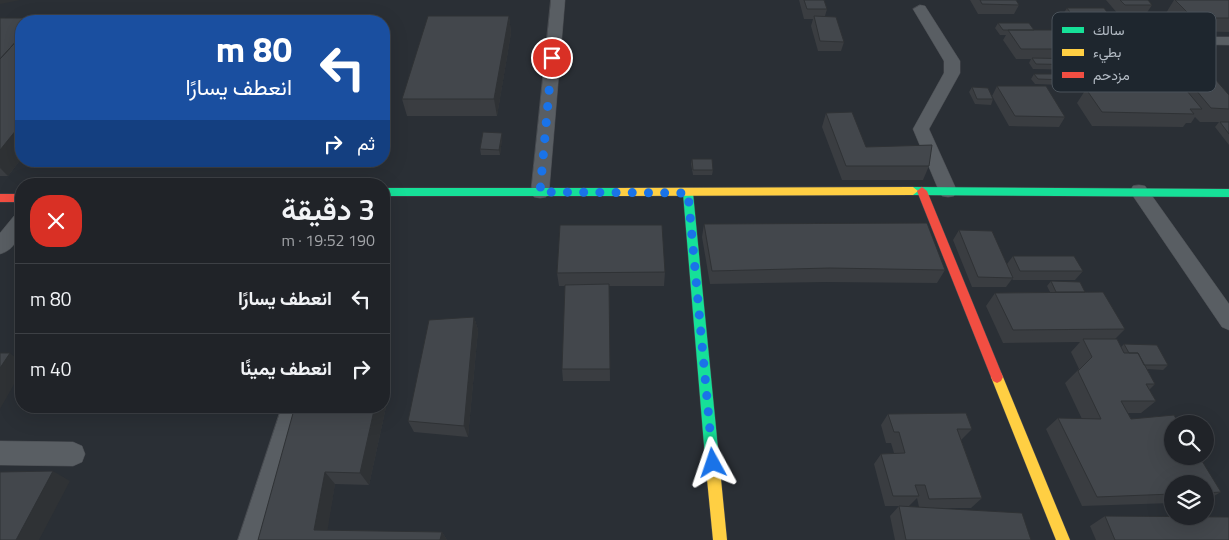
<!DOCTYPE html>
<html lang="ar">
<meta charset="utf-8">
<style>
:root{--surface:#202328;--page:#2d2f34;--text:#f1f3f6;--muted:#a2a4a8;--line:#3d4045}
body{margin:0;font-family:"Titillium Web",Vazirmatn,sans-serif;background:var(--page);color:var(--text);direction:rtl;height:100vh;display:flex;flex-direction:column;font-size:19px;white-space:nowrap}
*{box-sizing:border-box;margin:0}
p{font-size:16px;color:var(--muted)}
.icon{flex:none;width:28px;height:28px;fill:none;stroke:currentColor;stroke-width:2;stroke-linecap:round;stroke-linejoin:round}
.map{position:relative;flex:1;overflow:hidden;direction:ltr}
.details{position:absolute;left:15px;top:178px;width:375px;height:235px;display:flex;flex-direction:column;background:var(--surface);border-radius:20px;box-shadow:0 5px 20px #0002,0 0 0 1px var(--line);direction:rtl}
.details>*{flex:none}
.guide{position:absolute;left:15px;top:15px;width:375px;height:152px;border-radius:20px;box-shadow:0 5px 20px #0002,0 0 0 1px var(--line);direction:rtl;background:#1a4fa0;color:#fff;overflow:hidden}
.fabs{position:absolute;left:1164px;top:415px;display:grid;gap:10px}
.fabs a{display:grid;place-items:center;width:50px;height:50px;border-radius:50%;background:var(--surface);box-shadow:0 5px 20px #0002,0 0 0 1px var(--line);font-size:25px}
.pin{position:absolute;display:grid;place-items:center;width:42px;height:42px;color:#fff;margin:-21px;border:2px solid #fff;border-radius:50%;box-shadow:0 1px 5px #0007}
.me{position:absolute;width:55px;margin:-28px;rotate:355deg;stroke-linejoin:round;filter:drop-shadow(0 0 4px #0008)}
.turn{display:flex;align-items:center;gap:18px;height:105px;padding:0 15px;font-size:22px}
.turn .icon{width:65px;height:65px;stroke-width:2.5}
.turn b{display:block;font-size:35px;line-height:42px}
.then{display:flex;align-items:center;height:48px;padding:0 15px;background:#0003;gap:10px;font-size:19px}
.round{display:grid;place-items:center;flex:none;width:52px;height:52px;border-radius:20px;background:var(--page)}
.head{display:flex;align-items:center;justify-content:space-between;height:85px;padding:0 15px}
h1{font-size:30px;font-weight:600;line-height:38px}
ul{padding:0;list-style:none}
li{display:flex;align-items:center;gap:15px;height:70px;padding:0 15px;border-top:1px solid var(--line)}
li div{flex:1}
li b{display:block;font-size:19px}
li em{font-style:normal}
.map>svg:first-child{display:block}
</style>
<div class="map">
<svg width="1229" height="540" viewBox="0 0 1229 540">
<rect width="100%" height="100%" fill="#2a2f35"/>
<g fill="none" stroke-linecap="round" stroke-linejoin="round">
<g stroke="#484b50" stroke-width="1">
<path id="street" d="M551 0H565L549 192 546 197 540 198 534 197 531 192Z
M920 5 925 6 960 61V73L929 129 957 191 954 196 948 197 942 196 939 191 913 129 944 73V61L913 9Z
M1177 37H1229V45L1172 44 1170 41 1172 38Z
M1139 185 1145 186 1229 304V330L1222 327 1133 196 1130 191 1133 186Z
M21 214C22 230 18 249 0 254V233L14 216Z
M282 406H306L264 540H238Z
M0 441 73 442 82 446 85 454 82 462 73 466 0 465Z"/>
</g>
<g stroke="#484b50" stroke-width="1">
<path id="fast" d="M913 187 1229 189V197L913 195 908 191Z
M384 188H618L623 192 618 196H384Z
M688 189 693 193 720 469 718 474 713 476 708 474 706 469 683 193Z"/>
</g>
<g stroke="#484b50" stroke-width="1">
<path id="slow" d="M913 187 918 191 913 195 618 196 613 192 618 188Z
M997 371 1001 373 1003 377 1070 540H1056L991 377 993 373Z
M713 462 718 464 720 469 727 540H713L706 469 708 464Z"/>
</g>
<g stroke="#484b50" stroke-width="1">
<path id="jam" d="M922 187 927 191 1003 377 1001 381 997 383 993 381 991 377 917 191Z
M0 194H21V202H0Z"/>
</g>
<use href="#street" fill="#595e63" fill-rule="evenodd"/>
<use href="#fast" fill="#16e098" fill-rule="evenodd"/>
<use href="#slow" fill="#ffcf43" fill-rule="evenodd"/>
<use href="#jam" fill="#f24e42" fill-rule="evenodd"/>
</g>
<path fill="#3a3d41" d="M799 0H824L827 9 825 16 844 42 841 51H818L811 26 813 19H804Z
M970 0H1016L1019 5 1014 14H978Z
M1106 0H1148L1152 5 1146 14H1122L1129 23 1127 27 1142 37 1139 42 1124 41 1118 33 1115 38 1126 48 1123 53H1113L1104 43 1107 39 1076 38 1061 17 1067 8 1108 14H1118Z
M1174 0H1229V32L1183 31 1166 13Z
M509 16 511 33 497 116H407L402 99Z
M0 18 21 21V159L8 176H0Z
M998 23 1034 30 1071 49 1066 58 1089 65 1086 70 1033 69 1029 63 1031 59H1016L1003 40 1006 35H1000L995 28Z
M1160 47 1229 95V145L1215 127 1219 122H1200L1195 117 1191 123H1186L1183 127 1092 126 1077 103 1086 89 1174 91 1151 61Z
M1034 74 1066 80 1063 85 1035 84 1031 79Z
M997 86 1065 117 1059 127 1009 126 992 96Z
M972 87 993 99 991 105 975 104 969 92Z
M826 113 866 147 929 166 923 180H842L822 127Z
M502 138 500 155H481L480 149Z
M692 159 713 170 712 175H693L691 164Z
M704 224 945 270 937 283 825 282 710 284 702 237Z
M959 230 1007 264 1013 256 1083 271 1075 280H1013L1012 279 1006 287H972L953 240Z
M665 272 664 286H609L610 381H563L562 369 565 286H559L557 273Z
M1051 281 1085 292 1125 329 1115 339 1121 347 1124 344 1168 365 1163 370 1147 369 1155 384 1149 390 1156 401 1141 413H1128L1131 419 1221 492 1205 501V484H1172V503L1082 506 1046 429 1058 418 1082 419 1065 383 1079 369 1071 352 1080 342 1003 343 986 306 995 293 1050 292 1047 286Z
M474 317 478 330 468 437 414 432 408 421Z
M384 402 386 407 369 485 335 484 327 530 442 532 447 540H258L384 406Z
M888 414 972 429 961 440 982 498 971 508H934L1031 540H895L890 516 899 506 919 507 917 498 909 506H885L874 464 881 454 894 453 891 443H886L881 425Z
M1105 516 1229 540H1096L1090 526Z"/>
<path fill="#2f3235" d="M0 0H20L0 4Z
M509 16 511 33 497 116 494 99Z
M21 124V159L8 176 0 168V150Z
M502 133V138L500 155 499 150Z
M384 314 387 320 384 343Z
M474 317 478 330 468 437 464 426Z
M10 353 21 362V372L0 409V368Z
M384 402 386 407 369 485 360 473 375 406H384Z
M53 471 70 481 39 540H16Z
M325 472 335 484 326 540 314 530Z
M442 532 447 540H440Z"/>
<path fill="#43474c" stroke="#2f3235" d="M804 0H824L827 9H807Z
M980 0H1016L1019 5 982 4Z
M1120 0H1148L1152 5H1125Z
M1175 0H1229V18H1193Z
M1067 8H1104L1120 30 1082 29Z
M428 16H509L494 99H402Z
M814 16 836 17 844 42 820 41Z
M0 18H41L38 21H21V36L0 59Z
M998 23H1029L1034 30H1003Z
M1008 30H1056L1071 49H1021Z
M21 36V124L0 150V59Z
M1160 47 1188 48 1229 95V109L1211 108Z
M1032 58 1084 59 1089 65 1036 64Z
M1034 74H1063L1066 80 1038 79Z
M997 86H1046L1065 117 1015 116Z
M972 87 988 88 993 99H977Z
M1086 89 1187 91 1202 109H1190L1194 114 1102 112Z
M852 112 866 147 932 145 929 166H846L826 113Z
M1220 122H1229V134Z
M483 132 502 133 499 150 480 149Z
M692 159H712L713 170H693Z
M927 223 945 270 830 268 712 271 704 224Z
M560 225H662L665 272 557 273Z
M959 230 992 231 1013 278 978 277Z
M1013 256H1074L1083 271H1020Z
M1051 281 1080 282 1085 292H1056Z
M609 284 610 369H562L565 285Z
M1103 292 1125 329 1013 330 995 293Z
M474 317 464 426 408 421 429 320Z
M1083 339H1117L1124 353H1138L1155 384H1146L1156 401H1121L1131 419 1174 415 1179 424H1172V456H1199L1221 492 1205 493V484H1172V494L1097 497 1058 418 1101 419 1078 371 1092 357Z
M1124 344 1157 345 1168 365H1144L1138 353H1129Z
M0 353H10L0 368Z
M295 406H375L360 473 325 472 314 530 442 532 440 540H258Z
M966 413 972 429H957L982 498 929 499 925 485H915L919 496H893L881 454 905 453 899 432H894L888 414Z
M53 471 16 540H0V472Z
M899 506 1022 513 1031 540H906Z
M1105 516 1229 517V540H1115Z"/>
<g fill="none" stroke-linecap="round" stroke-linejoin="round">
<path stroke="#1a73e8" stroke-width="9" stroke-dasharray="0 16.2" d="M552 58 540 192 688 193 713 463"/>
</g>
<rect x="1052" y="12" width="164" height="80" rx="8" fill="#1e262e" stroke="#4b535b" stroke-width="1"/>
<rect x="1062" y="27" width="22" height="6" fill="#16e098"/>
<rect x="1062" y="49" width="22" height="7" fill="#ffcf43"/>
<rect x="1062" y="72" width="22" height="6" fill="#f24e42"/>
<g font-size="14" fill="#b4bcc5">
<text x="1093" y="35">سالك</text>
<text x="1093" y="57">بطيء</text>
<text x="1093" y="80">مزدحم</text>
</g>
</svg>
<div class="fabs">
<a><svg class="icon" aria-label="search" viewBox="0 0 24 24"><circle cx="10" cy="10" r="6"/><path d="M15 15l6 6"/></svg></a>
<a><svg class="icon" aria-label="layers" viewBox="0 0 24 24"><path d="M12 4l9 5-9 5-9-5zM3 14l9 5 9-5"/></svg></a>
</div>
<div class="pin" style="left:552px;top:58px;background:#d93025"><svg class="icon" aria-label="arrive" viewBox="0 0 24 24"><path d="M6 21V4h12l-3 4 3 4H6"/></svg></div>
<svg class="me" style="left:713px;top:463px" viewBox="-20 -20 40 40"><path d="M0-17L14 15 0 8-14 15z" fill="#1a73e8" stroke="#fff" stroke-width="4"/></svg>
<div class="guide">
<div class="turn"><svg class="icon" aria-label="left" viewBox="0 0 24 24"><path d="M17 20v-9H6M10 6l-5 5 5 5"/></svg><div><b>80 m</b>انعطف يسارًا</div></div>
<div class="then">ثم<svg class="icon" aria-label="right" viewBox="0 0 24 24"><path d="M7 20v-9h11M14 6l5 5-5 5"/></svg></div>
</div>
<section class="details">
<div class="head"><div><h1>3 دقيقة</h1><p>190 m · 19:52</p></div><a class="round" style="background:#d93025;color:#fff"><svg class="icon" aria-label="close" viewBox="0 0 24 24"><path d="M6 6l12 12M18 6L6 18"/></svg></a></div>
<ul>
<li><svg class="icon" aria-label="left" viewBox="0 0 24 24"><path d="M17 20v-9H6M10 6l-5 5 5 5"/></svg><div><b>انعطف يسارًا</b></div><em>80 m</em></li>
<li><svg class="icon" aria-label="right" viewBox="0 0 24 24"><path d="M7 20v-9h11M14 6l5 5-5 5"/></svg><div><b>انعطف يمينًا</b></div><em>40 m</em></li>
</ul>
</section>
</div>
